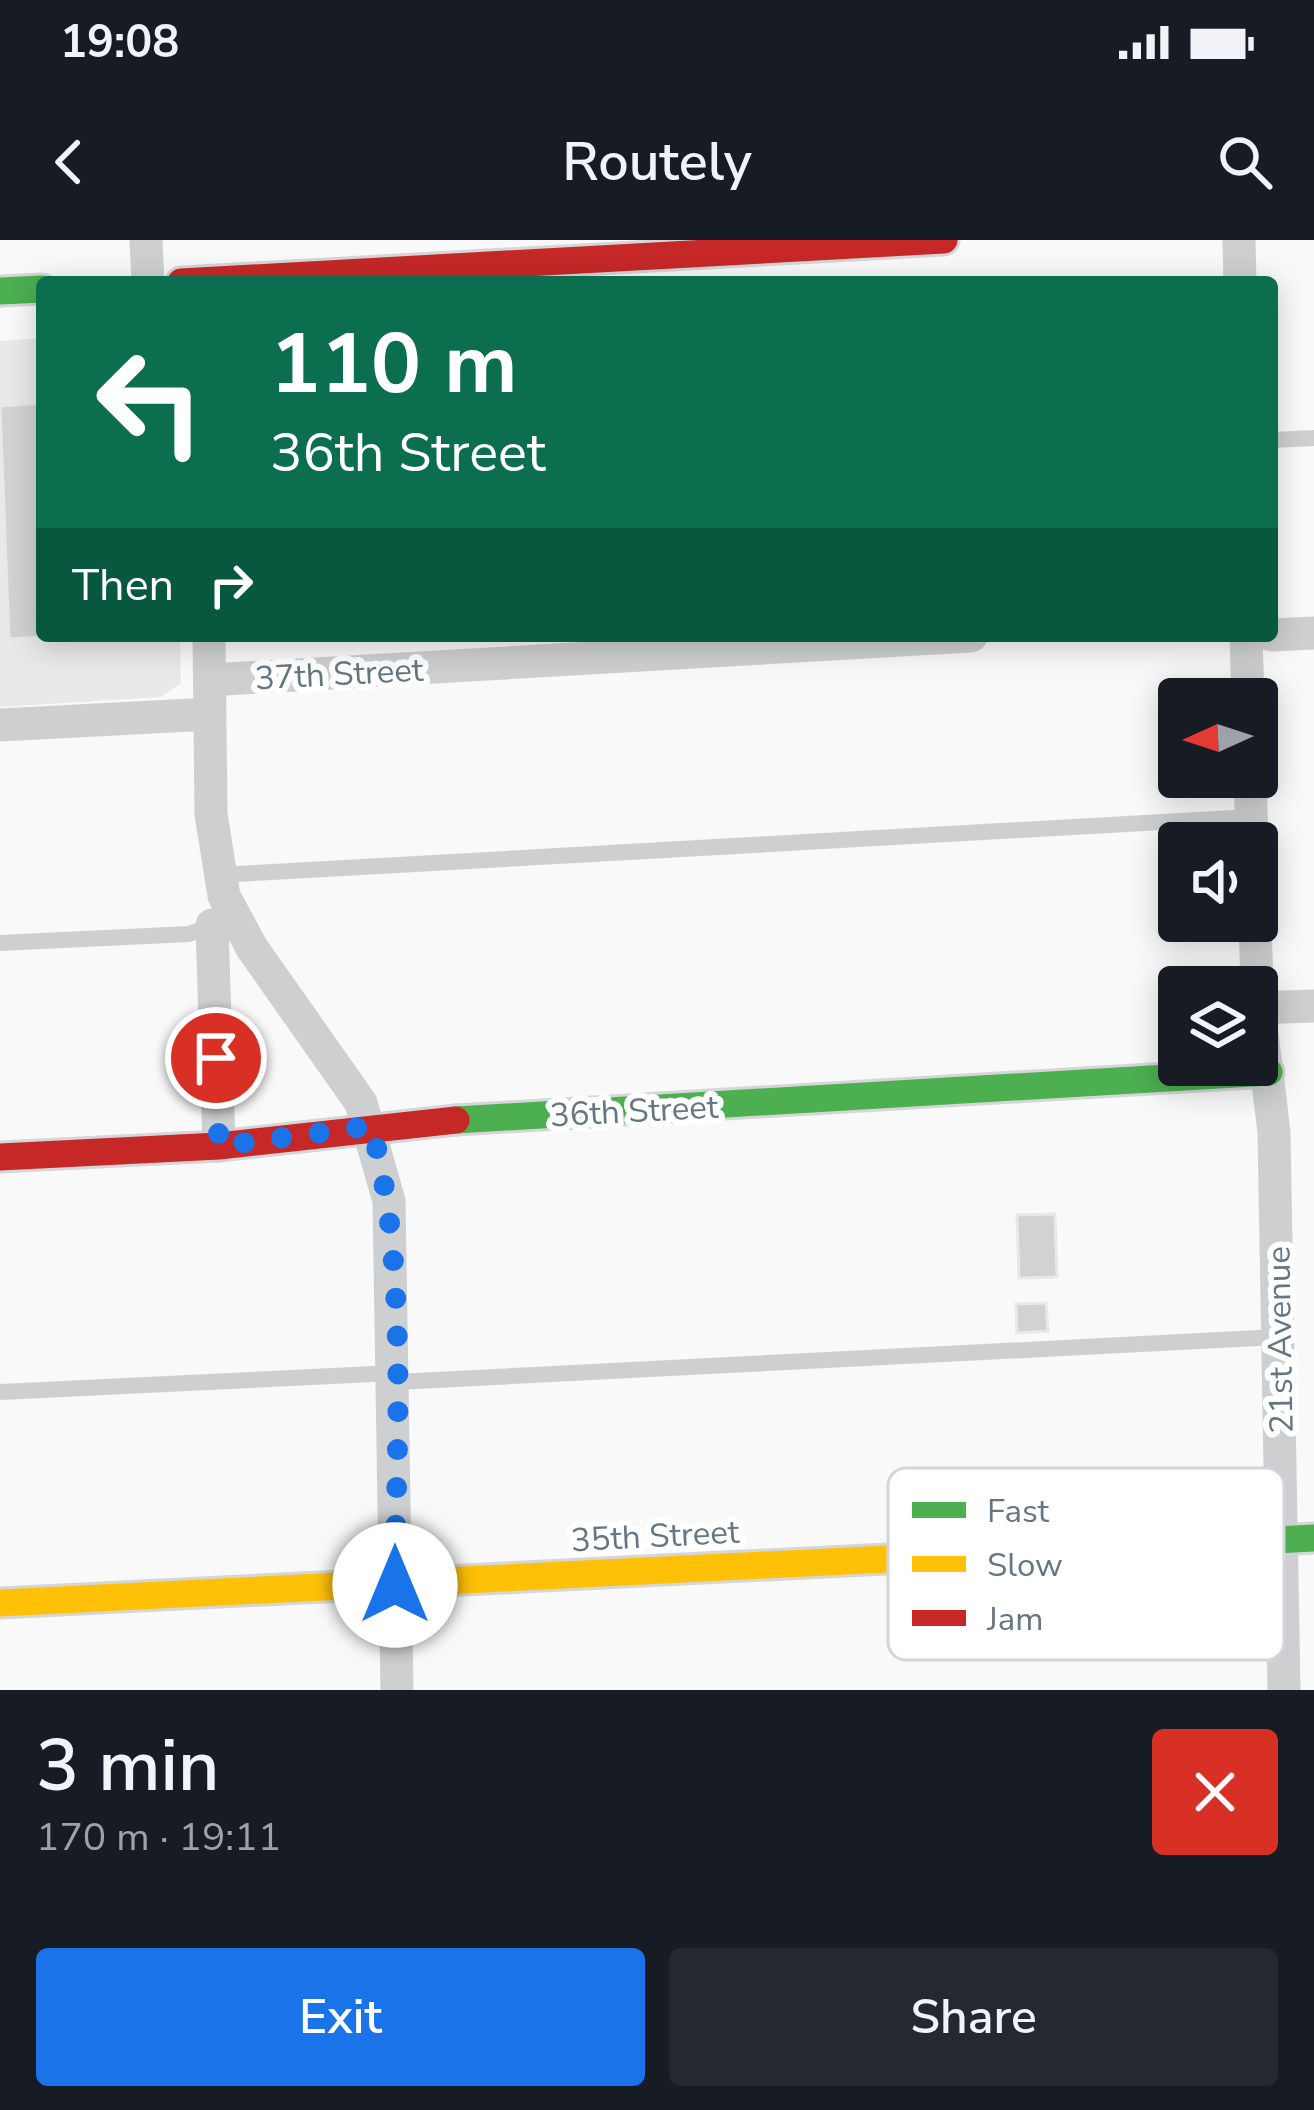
<!DOCTYPE html>
<meta charset="utf-8">
<style>
:root{--surface:#171b24;--page:#242831;--text:#f1f3f6;--muted:#9ea1a6;--accent:#1a73e8}
body{margin:0;font-family:"Nunito Sans",sans-serif;background:var(--page);color:var(--text);height:100vh;display:flex;flex-direction:column;font-size:45px;white-space:nowrap}
*{box-sizing:border-box;margin:0}
p{font-size:39px;color:var(--muted)}
.icon{flex:none;width:66px;height:66px;fill:none;stroke:currentColor;stroke-width:2;stroke-linecap:round;stroke-linejoin:round}
.map{position:relative;height:1450px;overflow:hidden}
.details{display:flex;flex-direction:column;background:var(--surface);flex:1}
.details>*{flex:none}
.hud{position:absolute;left:36px;top:36px;width:1242px;height:366px;border-radius:12px;box-shadow:0 6px 30px #0003;background:#0b6e4f;color:#fff;overflow:hidden}
.needle{width:78px;rotate:267deg}
.buttons{position:absolute;left:1158px;top:438px;display:grid;gap:24px}
.buttons a{display:grid;place-items:center;width:120px;height:120px;border-radius:12px;background:var(--surface);box-shadow:0 6px 30px #0003;font-size:60px}
.pin{position:absolute;display:grid;place-items:center;width:102px;height:102px;color:#fff;margin:-51px;border:6px solid #fff;border-radius:50%;box-shadow:0 3px 12px #0007}
.me{position:absolute;width:132px;margin:-66px;rotate:0deg;stroke-linejoin:round;filter:drop-shadow(0 0 9px #0008)}
.turn{display:flex;align-items:center;gap:42px;height:252px;padding:0 36px;font-size:54px}
.turn .icon{width:156px;height:156px;stroke-width:2.5}
.turn b{display:block;font-size:84px;line-height:102px}
.then{display:flex;align-items:center;height:114px;padding:0 36px;background:#0003;gap:24px;font-size:45px}
.round{display:grid;place-items:center;flex:none;width:126px;height:126px;border-radius:12px;background:var(--page)}
.head{display:flex;align-items:center;justify-content:space-between;height:204px;padding:0 36px}
h1{font-size:72px;font-weight:600;line-height:90px}
.primary-button{display:flex;gap:24px;margin-top:auto;padding:24px 36px}
.primary-button a{flex:1;height:138px;border-radius:12px;background:var(--accent);color:#fff;font-size:48px;font-weight:600;line-height:138px;text-align:center}
.primary-button a+a{background:var(--page);color:var(--text)}
.status{display:flex;justify-content:space-between;align-items:center;height:84px;padding:0 60px;background:var(--surface);direction:ltr}
.status svg{height:33px;fill:currentColor}
header{display:flex;justify-content:space-between;align-items:center;height:156px;padding:0 36px;background:var(--surface);font-size:54px;font-weight:600}
.map>svg:first-child{display:block}
</style>
<div class="status"><b>19:08</b><svg viewBox="0 0 49 12"><path d="M0 12V9h3v3zM5 12V6h3v6zM10 12V3h3v9zM15 12V0h3v12zM26 1h20v11H26zM47 4h2v5h-2z"/></svg></div>
<header><svg class="icon" aria-label="back" viewBox="0 0 24 24"><path d="M15 5l-7 7 7 7"/></svg>Routely<svg class="icon" aria-label="search" viewBox="0 0 24 24"><circle cx="10" cy="10" r="6"/><path d="M15 15l6 6"/></svg></header>
<div class="map">
<svg width="1314" height="1450" viewBox="0 0 1314 1450">
<rect width="100%" height="100%" fill="#f9f9f9"/>
<path fill="#e8e9e9" d="M42 98V396H180L181 443 161 457 0 467V101Z"/>
<path fill="#d0d2d3" stroke="#e8e8e8" stroke-width="3" d="M42 163V396H58L9 399 0 166Z
M1055 974 1057 1037 1019 1038 1017 975Z
M1046 1063 1048 1091 1017 1093 1016 1064Z"/>
<g fill="none" stroke-linecap="round" stroke-linejoin="round">
<g stroke="#d5d6d7" stroke-width="33">
<path id="fast" d="M0 51 42 49
M456 880 1269 832
M987 1314 1314 1298"/>
</g>
<g stroke="#d5d6d7" stroke-width="33">
<path id="slow" d="M0 1363 987 1314"/>
</g>
<g stroke="#d5d6d7" stroke-width="33">
<path id="jam" d="M181 42 944 0
M0 917 219 906 456 880"/>
</g>
<path stroke="#cecfd0" stroke-width="16" d="M1272 200 1314 198
M219 635 1251 577
M0 703 189 694 216 684
M396 1142 1279 1097
M0 1152 395 1133"/>
<path stroke="#cecfd0" stroke-width="33" d="M146 0 148 42
M1239 0 1240 42
M1272 395 1314 393
M209 396 211 574 224 656 252 708 361 863 389 961 397 1450
M1246 396 1248 459
M210 440 971 396
M0 485 210 474
M1250 537 1252 603
M1255 681 1257 747
M212 685 219 906
M1257 752 1274 892 1284 1450
M1258 768 1314 766"/>
<use href="#fast" stroke="#4caf50" stroke-width="27"/>
<use href="#slow" stroke="#ffc107" stroke-width="27"/>
<use href="#jam" stroke="#c62828" stroke-width="27"/>
</g>
<g fill="none" stroke-linecap="round" stroke-linejoin="round">
<path stroke="#1a73e8" stroke-width="21" stroke-dasharray="0 37.8" d="M216 818 219 906 371 886C409 1022 396 1202 395 1345"/>
</g>
<g text-anchor="middle" stroke-width="12" stroke-linejoin="round" paint-order="stroke">
<g font-size="33" fill="#657683" stroke="#fff">
<text transform="translate(339 433) rotate(-3)" y="12">37th Street</text>
<text transform="translate(634 870) rotate(-3)" y="12">36th Street</text>
<text transform="translate(1279 1100) rotate(-91)" y="12">21st Avenue</text>
<text transform="translate(655 1295) rotate(-3)" y="12">35th Street</text>
</g>
</g>
<rect x="888" y="1228" width="396" height="192" rx="18" fill="#fff" stroke="#d1d6da" stroke-width="3"/>
<rect x="912" y="1262" width="54" height="16" fill="#4caf50"/>
<rect x="912" y="1316" width="54" height="16" fill="#ffc107"/>
<rect x="912" y="1370" width="54" height="16" fill="#c62828"/>
<g font-size="33" fill="#657683">
<text x="987" y="1282">Fast</text>
<text x="987" y="1336">Slow</text>
<text x="987" y="1390">Jam</text>
</g>
</svg>
<div class="buttons">
<a><svg class="needle" viewBox="-14 -14 28 28"><path d="M0-13l5 13h-10z" fill="#e53935"/><path d="M0 13l5-13h-10z" fill="#9ea1a6"/></svg></a>
<a><svg class="icon" aria-label="sound" viewBox="0 0 24 24"><path d="M4 9h4l5-4v14l-5-4H4zM17 9q2 3 0 6"/></svg></a>
<a><svg class="icon" aria-label="layers" viewBox="0 0 24 24"><path d="M12 4l9 5-9 5-9-5zM3 14l9 5 9-5"/></svg></a>
</div>
<div class="pin" style="left:216px;top:818px;background:#d93025"><svg class="icon" aria-label="arrive" viewBox="0 0 24 24"><path d="M6 21V4h12l-3 4 3 4H6"/></svg></div>
<svg class="me" style="left:395px;top:1345px" viewBox="-20 -20 40 40"><circle r="19" fill="#fff"/><path d="M0-13L10 11 0 6-10 11z" fill="#1a73e8"/></svg>
<div class="hud">
<div class="turn"><svg class="icon" aria-label="left" viewBox="0 0 24 24"><path d="M17 20v-9H6M10 6l-5 5 5 5"/></svg><div><b>110 m</b>36th Street</div></div>
<div class="then">Then<svg class="icon" aria-label="right" viewBox="0 0 24 24"><path d="M7 20v-9h11M14 6l5 5-5 5"/></svg></div>
</div>
</div>
<section class="details">
<div class="head"><div><h1>3 min</h1><p>170 m · 19:11</p></div><a class="round" style="background:#d93025;color:#fff"><svg class="icon" aria-label="close" viewBox="0 0 24 24"><path d="M6 6l12 12M18 6L6 18"/></svg></a></div>
<div class="primary-button"><a>Exit</a><a>Share</a></div>
</section>
